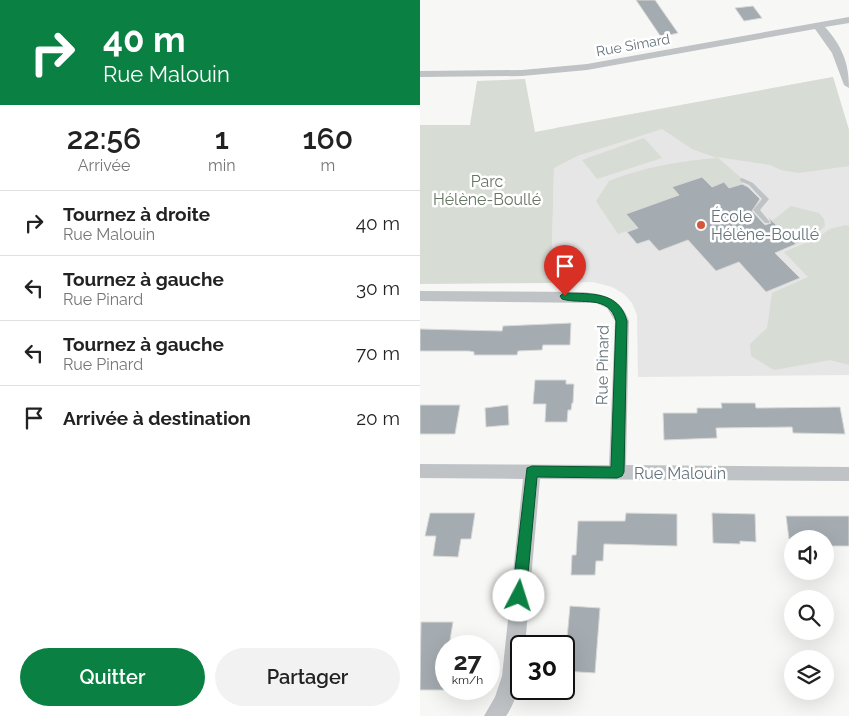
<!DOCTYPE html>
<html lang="fr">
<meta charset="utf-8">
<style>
:root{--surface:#fff;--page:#f2f2f2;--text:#222;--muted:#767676;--line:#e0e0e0;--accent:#0b8043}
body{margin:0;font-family:Raleway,sans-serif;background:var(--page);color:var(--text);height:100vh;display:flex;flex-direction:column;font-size:19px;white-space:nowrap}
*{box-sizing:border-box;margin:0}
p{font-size:16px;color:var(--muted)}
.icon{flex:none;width:28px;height:28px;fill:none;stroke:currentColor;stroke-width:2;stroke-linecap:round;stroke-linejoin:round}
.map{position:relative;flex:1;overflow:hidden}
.sheet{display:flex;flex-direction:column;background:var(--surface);width:420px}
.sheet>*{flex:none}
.top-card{background:#0b8043;color:#fff;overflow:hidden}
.fabs{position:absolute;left:364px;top:530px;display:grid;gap:10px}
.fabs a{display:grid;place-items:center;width:50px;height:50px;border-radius:50%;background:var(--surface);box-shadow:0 5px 20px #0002;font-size:25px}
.speed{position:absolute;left:15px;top:635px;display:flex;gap:10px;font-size:25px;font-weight:700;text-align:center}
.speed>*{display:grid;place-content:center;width:65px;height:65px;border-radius:50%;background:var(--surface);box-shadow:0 5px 20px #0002;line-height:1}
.speed small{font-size:12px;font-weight:400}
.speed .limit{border:2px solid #111;border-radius:8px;background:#fff;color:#111}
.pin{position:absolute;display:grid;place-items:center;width:42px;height:42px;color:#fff;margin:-51px -21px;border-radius:50% 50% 50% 0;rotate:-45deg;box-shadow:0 0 5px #0007}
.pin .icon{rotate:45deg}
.me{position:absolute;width:55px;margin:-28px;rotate:5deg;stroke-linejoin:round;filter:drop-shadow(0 0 4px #0008)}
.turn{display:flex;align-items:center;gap:18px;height:105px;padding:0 20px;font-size:22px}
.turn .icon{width:65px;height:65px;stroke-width:2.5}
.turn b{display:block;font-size:35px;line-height:42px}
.eta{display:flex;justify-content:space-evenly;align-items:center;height:85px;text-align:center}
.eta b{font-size:30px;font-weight:600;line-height:35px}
.action{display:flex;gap:10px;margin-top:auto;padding:10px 20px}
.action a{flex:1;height:58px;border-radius:30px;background:var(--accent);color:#fff;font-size:20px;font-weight:600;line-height:58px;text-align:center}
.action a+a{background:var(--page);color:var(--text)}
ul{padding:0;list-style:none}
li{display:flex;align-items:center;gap:15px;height:65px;padding:0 20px;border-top:1px solid var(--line)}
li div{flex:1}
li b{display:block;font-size:19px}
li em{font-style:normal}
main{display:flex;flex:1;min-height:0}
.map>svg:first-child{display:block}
</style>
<main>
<section class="sheet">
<div class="top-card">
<div class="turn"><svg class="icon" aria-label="right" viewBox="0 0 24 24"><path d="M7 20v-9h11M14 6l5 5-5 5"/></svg><div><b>40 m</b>Rue Malouin</div></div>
</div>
<div class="eta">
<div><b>22:56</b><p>Arrivée</p></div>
<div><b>1</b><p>min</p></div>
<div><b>160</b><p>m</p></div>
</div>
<ul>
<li><svg class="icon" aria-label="right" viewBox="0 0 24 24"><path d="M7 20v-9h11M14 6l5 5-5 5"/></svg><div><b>Tournez à droite</b><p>Rue Malouin</p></div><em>40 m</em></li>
<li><svg class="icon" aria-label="left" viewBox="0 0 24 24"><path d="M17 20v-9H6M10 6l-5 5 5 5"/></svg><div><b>Tournez à gauche</b><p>Rue Pinard</p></div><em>30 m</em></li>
<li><svg class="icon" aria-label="left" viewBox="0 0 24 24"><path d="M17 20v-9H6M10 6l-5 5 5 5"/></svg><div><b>Tournez à gauche</b><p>Rue Pinard</p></div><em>70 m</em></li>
<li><svg class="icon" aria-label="arrive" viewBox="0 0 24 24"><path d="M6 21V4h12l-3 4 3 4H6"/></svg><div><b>Arrivée à destination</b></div><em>20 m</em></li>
</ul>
<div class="action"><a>Quitter</a><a>Partager</a></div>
</section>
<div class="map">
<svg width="429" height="716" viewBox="0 0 429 716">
<rect width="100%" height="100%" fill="#f7f7f5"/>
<path fill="#e5e6e5" d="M413 77 429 130V375L218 377 217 315 212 303 204 294 192 287 173 282 131 283 135 128Z"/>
<path fill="#d7dcd5" d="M413 77 429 130V166L379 173 361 170 350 165 297 157 326 182 309 188 304 182 292 187 282 177 253 187 262 198 249 213 239 202 206 214 218 228 198 234 176 201 189 181C224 167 259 161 297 158L272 149 242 129 157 156 134 168 131 283 0 284V125H50L57 81 105 79 115 132Z
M224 138 242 158 177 179 162 160Z
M371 206 399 213 404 219 405 226 397 233 376 244 352 221Z
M426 225 429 226V365L410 360 354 370 331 356 330 344 347 328 352 293 388 277 364 252 397 238 410 229Z"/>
<path fill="#a5acb1" stroke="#d9d9d7" d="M216 0H235L258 33 241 37Z
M333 6 342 18 324 21 315 8Z
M282 177 292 187 304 182 309 188 322 184 328 187 340 199 332 211 345 225 351 223 349 218 376 244 355 253 380 278 346 292 319 262 296 271 268 240 239 251 229 240 217 244 207 232 218 228 206 214 259 195 252 187Z
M151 323 150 345H123L122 350 98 351 97 355H54V352L49 351H0V329L82 331 83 326Z
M115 380H146V384H154L153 403H152L151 410H148L147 422H125L126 404H113Z
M301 403H335L336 408 420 407 425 434 373 433 372 427 296 428 297 438 244 440 243 413H277V408H302Z
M0 405H40L35 434H0Z
M88 405 89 425 66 427 65 408Z
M10 513H55L51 539H41L38 557 13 556 16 536H5Z
M206 513 257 514V546L184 544 183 561H176L175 575H151L152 555H156L158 521H205Z
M292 513 335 514 336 542 320 541V544L293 543Z
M366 516H429V546H405V539H369Z
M150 606 180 608 175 673 144 671Z
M1 622H33L29 646H26L25 690H0Z"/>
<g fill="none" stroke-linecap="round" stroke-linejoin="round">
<path fill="#bfc3c6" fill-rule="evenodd" d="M322 178 333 183 349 199 340 210 349 221 350 222 349 223H345L333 210 342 199 329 185 320 181V179Z"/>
<path fill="#bfc3c6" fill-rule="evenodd" d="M429 17V23L405 27C422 46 429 63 429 88L424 85 412 53 395 29 167 70 102 76 0 77V71L102 70 167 64Z
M0 291 163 292C185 294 201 299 209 321L206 465 429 467V481L120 479 105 646H101C101 671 101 695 86 716H64L75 697 82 676 103 479 0 478V464L189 465 195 321 187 308 176 303 0 301Z"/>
</g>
<path fill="#0b8043" stroke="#07532c" d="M145 293C171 294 199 291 207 321L204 472 202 476 197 478 117 477 106 596 104 601 99 603 94 601 92 596 107 468 112 466 191 467 196 321C189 294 161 305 142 299L140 296 142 294Z"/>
<circle fill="#d2573b" stroke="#fff" stroke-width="2" cx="281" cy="225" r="5"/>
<g text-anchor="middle" stroke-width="5" stroke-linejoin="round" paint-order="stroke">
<g font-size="14" fill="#66747d" stroke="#fff">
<text transform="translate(213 45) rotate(-10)" y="5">Rue Simard</text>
</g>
<g font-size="16" fill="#677664" stroke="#fff">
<text x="67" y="187">Parc<tspan x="67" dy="18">Hélène-Boullé</tspan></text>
</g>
<g font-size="16" fill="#66747d" stroke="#fff" text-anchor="start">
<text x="291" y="222">École<tspan x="291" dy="18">Hélène-Boullé</tspan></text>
</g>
<g font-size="16" fill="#66747d" stroke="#fff">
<text transform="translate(182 365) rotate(-89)" y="6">Rue Pinard</text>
<text x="260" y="479">Rue Malouin</text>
</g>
</g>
</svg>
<div class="fabs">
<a><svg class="icon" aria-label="sound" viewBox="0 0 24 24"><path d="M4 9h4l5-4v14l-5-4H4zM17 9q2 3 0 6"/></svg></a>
<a><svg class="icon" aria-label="search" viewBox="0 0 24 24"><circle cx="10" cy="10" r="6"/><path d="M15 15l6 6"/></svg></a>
<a><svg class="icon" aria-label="layers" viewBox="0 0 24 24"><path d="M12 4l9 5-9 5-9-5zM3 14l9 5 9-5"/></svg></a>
</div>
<div class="speed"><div>27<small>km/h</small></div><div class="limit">30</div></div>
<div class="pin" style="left:145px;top:296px;background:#d93025"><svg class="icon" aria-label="arrive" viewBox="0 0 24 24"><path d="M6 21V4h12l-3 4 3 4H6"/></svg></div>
<svg class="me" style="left:99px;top:596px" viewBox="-20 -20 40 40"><circle r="19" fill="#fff"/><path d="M0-13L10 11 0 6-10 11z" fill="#0b8043"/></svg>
</div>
</main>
